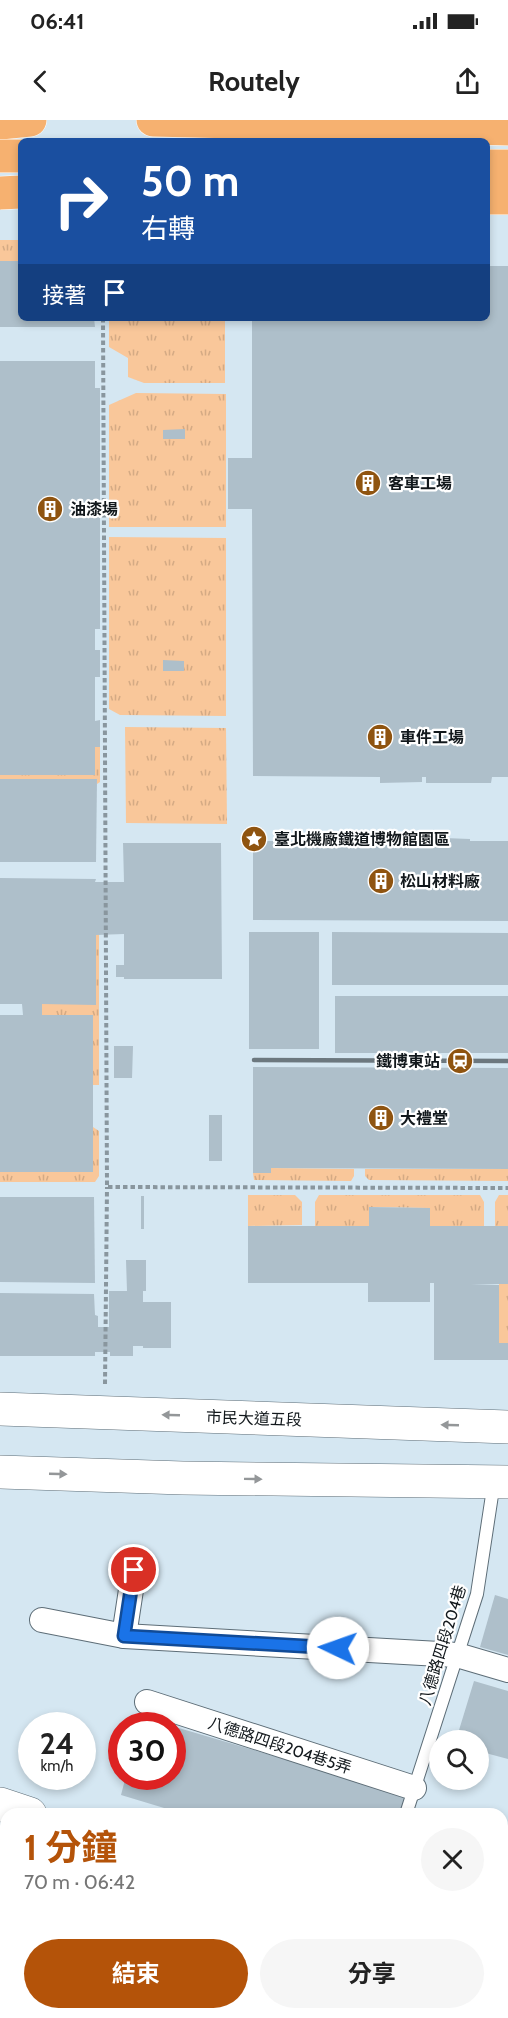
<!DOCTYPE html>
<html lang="zh-TW">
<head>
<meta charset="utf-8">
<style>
  :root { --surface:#fff; --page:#f6f6f6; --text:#222; --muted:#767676; --accent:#b45309 }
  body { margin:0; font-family:Cabin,"Noto Sans TC",sans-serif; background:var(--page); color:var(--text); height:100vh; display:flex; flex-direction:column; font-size:22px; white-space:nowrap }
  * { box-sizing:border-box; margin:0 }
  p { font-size:20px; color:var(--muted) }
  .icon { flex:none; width:33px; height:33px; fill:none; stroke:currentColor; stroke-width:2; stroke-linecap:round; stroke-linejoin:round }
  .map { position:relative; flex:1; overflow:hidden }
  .drawer { position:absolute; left:0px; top:1688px; width:508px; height:212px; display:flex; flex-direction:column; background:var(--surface); border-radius:18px 18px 0 0; box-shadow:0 3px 9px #0003 }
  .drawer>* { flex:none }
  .top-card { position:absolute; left:18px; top:18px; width:472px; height:183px; border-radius:9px; box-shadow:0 3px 9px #0003; background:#1a4fa0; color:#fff; overflow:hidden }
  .tools { position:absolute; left:429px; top:1610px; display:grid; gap:12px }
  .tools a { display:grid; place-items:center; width:60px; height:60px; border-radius:50%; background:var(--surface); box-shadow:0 3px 9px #0003; font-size:30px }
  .speed { position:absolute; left:18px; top:1592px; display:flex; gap:12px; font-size:30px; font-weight:700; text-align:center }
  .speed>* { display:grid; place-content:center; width:78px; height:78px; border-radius:50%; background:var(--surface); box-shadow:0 3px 9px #0003; line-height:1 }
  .speed small { font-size:15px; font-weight:400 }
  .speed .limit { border:9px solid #d22; background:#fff; color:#111 }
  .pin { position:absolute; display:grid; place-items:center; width:51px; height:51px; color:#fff; margin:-26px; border:3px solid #fff; border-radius:50%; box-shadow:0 2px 6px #0007 }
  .me { position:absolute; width:66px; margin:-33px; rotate:273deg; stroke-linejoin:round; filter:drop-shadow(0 0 4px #0008) }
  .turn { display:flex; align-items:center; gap:21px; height:126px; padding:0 24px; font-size:27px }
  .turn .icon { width:78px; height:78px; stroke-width:2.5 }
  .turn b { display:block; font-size:42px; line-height:51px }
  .then { display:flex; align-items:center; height:57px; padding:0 24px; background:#0003; gap:12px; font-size:22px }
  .round { display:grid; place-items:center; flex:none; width:63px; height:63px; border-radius:32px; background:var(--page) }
  .summary { display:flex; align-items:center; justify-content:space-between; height:102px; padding:0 24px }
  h1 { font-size:36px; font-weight:700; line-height:45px; color:var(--accent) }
  .action { display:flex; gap:12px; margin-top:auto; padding:12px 24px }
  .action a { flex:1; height:69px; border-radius:36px; background:var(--accent); color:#fff; font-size:24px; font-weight:700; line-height:69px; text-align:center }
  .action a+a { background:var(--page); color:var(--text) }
  .status { display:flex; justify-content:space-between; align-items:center; height:42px; padding:0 30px; background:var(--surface); direction:ltr }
  .status svg { height:16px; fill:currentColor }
  header { display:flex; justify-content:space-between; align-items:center; height:78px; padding:0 24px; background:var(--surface); font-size:27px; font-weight:700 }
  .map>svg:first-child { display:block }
  .grass { fill:url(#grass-tufts) }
  .building { fill:#aebfca }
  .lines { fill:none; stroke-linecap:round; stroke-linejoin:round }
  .lane-casing { stroke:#5d6d77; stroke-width:14 }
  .street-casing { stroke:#5d6d77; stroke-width:26 }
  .secondary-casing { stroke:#5d6d77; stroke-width:34 }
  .highway-casing { stroke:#fff; stroke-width:34 }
  .path { stroke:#89969e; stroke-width:4; stroke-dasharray:4.5 3; stroke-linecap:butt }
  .lane { stroke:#fff; stroke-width:12 }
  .street { stroke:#fff; stroke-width:24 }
  .secondary { stroke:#fff; stroke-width:33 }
  .highway { stroke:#f6b170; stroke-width:33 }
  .rail { stroke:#6c787f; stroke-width:4.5 }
  .highway-bridge-casing { stroke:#fff; stroke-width:34; stroke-linecap:butt }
  .highway-bridge { stroke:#f6b170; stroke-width:33 }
  .oneway { fill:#949799 }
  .route-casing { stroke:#114b97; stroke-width:15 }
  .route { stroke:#1a73e8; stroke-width:10 }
  .labels { text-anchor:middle; stroke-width:4.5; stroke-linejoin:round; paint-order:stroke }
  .poi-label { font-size:16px; font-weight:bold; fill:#12181c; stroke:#fff; text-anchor:start }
  .street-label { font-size:16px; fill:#12181c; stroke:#fff }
</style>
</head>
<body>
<div class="status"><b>06:41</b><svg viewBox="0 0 49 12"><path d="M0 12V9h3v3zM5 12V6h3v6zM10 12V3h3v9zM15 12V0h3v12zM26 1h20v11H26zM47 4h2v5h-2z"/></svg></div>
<header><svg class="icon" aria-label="back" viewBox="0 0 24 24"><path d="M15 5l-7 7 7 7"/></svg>Routely<svg class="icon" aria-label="share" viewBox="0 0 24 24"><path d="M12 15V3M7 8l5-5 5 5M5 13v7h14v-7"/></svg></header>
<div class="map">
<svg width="508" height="1898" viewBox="0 0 508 1898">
  <defs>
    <pattern id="grass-tufts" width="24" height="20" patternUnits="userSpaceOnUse" patternTransform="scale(1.5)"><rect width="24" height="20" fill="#f9c79a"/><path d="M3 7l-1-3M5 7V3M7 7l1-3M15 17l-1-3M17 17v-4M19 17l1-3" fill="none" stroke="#d4aa84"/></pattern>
  </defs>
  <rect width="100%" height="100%" fill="#d5e7f2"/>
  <g class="grass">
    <rect x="0" y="120" width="21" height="21"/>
    <polygon points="109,198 225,198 225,263 144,263 128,257 128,238 109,227"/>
    <polygon points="136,273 226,274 226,407 109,407 109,285"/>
    <polygon points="109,417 226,418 226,596 120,595 109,589"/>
    <polygon points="125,607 226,608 227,704 126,703"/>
    <polygon points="95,627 100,627 100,662 97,664 97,659 0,659 0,655 95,655"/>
    <polygon points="99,814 99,965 93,965 93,895 42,895 42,884 96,884 96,815"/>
    <polygon points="93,1007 99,1011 99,1056 95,1062 0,1062 0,1052 93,1052"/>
    <polygon points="271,1048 354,1049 354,1056 351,1061 254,1060 253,1053 271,1053"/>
    <polygon points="365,1049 508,1049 508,1061 369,1060 365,1056"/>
    <polygon points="248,1075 295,1075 302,1082 302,1105 248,1106"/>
    <polygon points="319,1075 480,1075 484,1082 484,1106 430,1106 429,1088 370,1087 369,1106 315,1106 315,1082"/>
    <polygon points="499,1075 508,1075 508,1106 495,1106 495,1082"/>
    <rect x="499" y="1164" width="9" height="59"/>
  </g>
  <g class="building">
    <polygon points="0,141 21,141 21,198 94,198 95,207 0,207"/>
    <polygon points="488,146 508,146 508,657 492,657 491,663 426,663 426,657 422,657 422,662 380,663 380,657 253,656 252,389 228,389 228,338 252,338 252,198 488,198"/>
    <polygon points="0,241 95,241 95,268 100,268 100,509 95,509 95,530 100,530 100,557 95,557 95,601 100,600 100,627 95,627 95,655 0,655"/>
    <polygon points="185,309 185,319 163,319 163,310"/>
    <polygon points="163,540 184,541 184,551 163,551"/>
    <polygon points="0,659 97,659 96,742 0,742"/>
    <polygon points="425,718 441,718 441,722 444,721 444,718 470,719 470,721 508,721 508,801 253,800 253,721 425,721"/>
    <polygon points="123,723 221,723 222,859 124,859 124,857 116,857 116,845 124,845 124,814 96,815 96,885 42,884 42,895 93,895 93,1052 0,1052 0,895 23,895 22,884 0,884 0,758 96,759 95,762 124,762"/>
    <rect x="249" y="812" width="70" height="117"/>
    <polygon points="332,812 508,813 508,865 332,865"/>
    <rect x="335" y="876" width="173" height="57"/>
    <polygon points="114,926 133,926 132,958 114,958"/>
    <polygon points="253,947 508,948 508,1049 271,1048 271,1053 253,1053"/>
    <rect x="209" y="995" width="13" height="46"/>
    <rect x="141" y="1076" width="3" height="33"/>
    <polygon points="0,1077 94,1077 95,1163 0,1162"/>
    <polygon points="369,1087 430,1088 430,1106 508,1106 508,1164 471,1164 499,1165 499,1223 508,1223 508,1240 434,1240 434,1163 430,1163 430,1182 368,1182 368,1163 248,1163 248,1106 369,1106"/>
    <polygon points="126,1140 146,1140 146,1171 143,1171 143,1182 171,1182 171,1228 143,1228 143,1226 133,1226 133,1236 110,1236 110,1232 95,1232 95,1236 0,1236 0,1173 94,1174 95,1195 98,1196 98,1207 109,1207 109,1171 127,1171"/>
    <polygon points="495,1475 508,1479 508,1535 480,1527"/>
    <polygon points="474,1561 508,1571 508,1639 478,1631 478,1620 456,1620"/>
    <polygon points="144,1597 168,1604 168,1605 141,1605"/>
    <polygon points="172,1606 406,1675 401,1694 184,1694 121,1675 126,1656 172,1656"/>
    <polygon points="330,1893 366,1893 364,1898 329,1898"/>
  </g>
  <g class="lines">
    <g class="lane-casing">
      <g id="lane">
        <polyline points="406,1694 477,1474 494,1362"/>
        <polyline points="0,1897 3,1898"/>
        <polyline points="429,1898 430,1893"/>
      </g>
    </g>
    <g class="street-casing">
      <g id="street">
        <polyline points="42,1500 124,1516 457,1535 508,1550"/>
        <polyline points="124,1516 134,1450"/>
        <polyline points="147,1582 414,1668"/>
        <polyline points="51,1898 51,1893"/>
      </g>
    </g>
    <g class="secondary-casing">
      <g id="secondary">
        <polyline points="0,1289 508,1307"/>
        <polyline points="0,1352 183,1358 508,1362"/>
        <polyline points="0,1684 30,1694"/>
        <polyline points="502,1838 508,1839"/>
      </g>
    </g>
    <g class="highway-casing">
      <g id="highway">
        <polyline points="153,0 508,9"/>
        <polyline points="0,3 30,0"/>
        <polyline points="488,46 508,46"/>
        <polyline points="488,78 508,78"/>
      </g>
    </g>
    <g class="path">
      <polyline points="103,198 107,1067 508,1068"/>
      <polyline points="105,1264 107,1067"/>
    </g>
    <use href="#lane" class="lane"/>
    <use href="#street" class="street"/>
    <use href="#secondary" class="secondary"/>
    <use href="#highway" class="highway"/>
    <polyline class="rail" points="254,940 508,941"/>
    <g class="highway-bridge-casing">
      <g id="highway-bridge">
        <polyline points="0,36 21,36"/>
        <polyline points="0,73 21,72"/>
      </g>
    </g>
    <use href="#highway-bridge" class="highway-bridge"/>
  </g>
  <defs><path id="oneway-solid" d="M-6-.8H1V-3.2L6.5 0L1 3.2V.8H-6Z" transform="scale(1.5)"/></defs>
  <g class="oneway">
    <use href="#oneway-solid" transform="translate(171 1295) rotate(-178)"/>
    <use href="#oneway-solid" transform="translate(450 1305) rotate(-178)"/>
    <use href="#oneway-solid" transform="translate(58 1354) rotate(2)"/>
    <use href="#oneway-solid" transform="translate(253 1359) rotate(1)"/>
  </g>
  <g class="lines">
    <g class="route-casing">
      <polyline id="route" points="134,1450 124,1516 338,1528"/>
    </g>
    <use href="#route" class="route"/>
  </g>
  <defs>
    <g id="building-disc" transform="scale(1.35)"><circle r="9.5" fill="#8f5410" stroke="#fff"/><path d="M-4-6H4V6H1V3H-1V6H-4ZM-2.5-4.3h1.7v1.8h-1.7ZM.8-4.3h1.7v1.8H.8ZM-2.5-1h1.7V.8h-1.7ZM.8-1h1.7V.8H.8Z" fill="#fff"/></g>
    <g id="sight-disc" transform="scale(1.35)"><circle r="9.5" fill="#8f5410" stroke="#fff"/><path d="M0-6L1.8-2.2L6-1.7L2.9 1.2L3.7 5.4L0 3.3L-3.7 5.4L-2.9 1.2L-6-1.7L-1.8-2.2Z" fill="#fff"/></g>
    <g id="station-disc" transform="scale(1.35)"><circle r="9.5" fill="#8f5410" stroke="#fff"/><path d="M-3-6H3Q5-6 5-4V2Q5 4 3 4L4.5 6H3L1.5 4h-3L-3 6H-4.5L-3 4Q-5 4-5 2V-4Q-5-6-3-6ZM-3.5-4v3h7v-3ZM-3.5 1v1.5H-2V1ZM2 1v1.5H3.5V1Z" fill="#fff"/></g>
  </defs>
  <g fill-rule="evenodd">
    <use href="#building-disc" x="368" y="363"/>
    <use href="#building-disc" x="50" y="389"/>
    <use href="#building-disc" x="380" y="617"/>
    <use href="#sight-disc" x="254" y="719"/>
    <use href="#building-disc" x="381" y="761"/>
    <use href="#station-disc" x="460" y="941"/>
    <use href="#building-disc" x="381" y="998"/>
  </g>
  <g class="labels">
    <g class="poi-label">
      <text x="388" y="369">客車工場</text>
      <text x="70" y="395">油漆場</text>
      <text x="400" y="623">車件工場</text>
      <text x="274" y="725">臺北機廠鐵道博物館園區</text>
      <text x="400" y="767">松山材料廠</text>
      <text x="440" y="947" text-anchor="end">鐵博東站</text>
      <text x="400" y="1004">大禮堂</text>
    </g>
    <g class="street-label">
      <text transform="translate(254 1298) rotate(2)" y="6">市民大道五段</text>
      <text transform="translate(442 1525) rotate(-73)" y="6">八德路四段204巷</text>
      <text transform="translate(280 1625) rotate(18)" y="6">八德路四段204巷5弄</text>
    </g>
  </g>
</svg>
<div class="tools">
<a><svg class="icon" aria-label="search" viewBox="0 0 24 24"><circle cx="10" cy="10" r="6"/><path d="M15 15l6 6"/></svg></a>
</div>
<div class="speed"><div>24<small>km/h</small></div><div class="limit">30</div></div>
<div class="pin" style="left:134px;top:1450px;background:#d93025"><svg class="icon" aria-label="arrive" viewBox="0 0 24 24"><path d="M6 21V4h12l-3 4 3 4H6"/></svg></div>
<svg class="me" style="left:338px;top:1528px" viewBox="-20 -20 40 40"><circle r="19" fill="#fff"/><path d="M0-13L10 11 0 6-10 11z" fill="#1a73e8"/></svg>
<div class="top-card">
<div class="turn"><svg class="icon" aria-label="right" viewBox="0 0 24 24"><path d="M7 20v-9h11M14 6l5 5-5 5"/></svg><div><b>50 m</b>右轉</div></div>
<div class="then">接著<svg class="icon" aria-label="arrive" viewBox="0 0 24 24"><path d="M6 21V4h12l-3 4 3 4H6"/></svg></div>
</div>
<section class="drawer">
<div class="summary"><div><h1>1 分鐘</h1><p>70 m · 06:42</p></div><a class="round"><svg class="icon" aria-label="close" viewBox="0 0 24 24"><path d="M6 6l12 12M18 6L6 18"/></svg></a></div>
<div class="action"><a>結束</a><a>分享</a></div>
</section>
</div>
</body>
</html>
